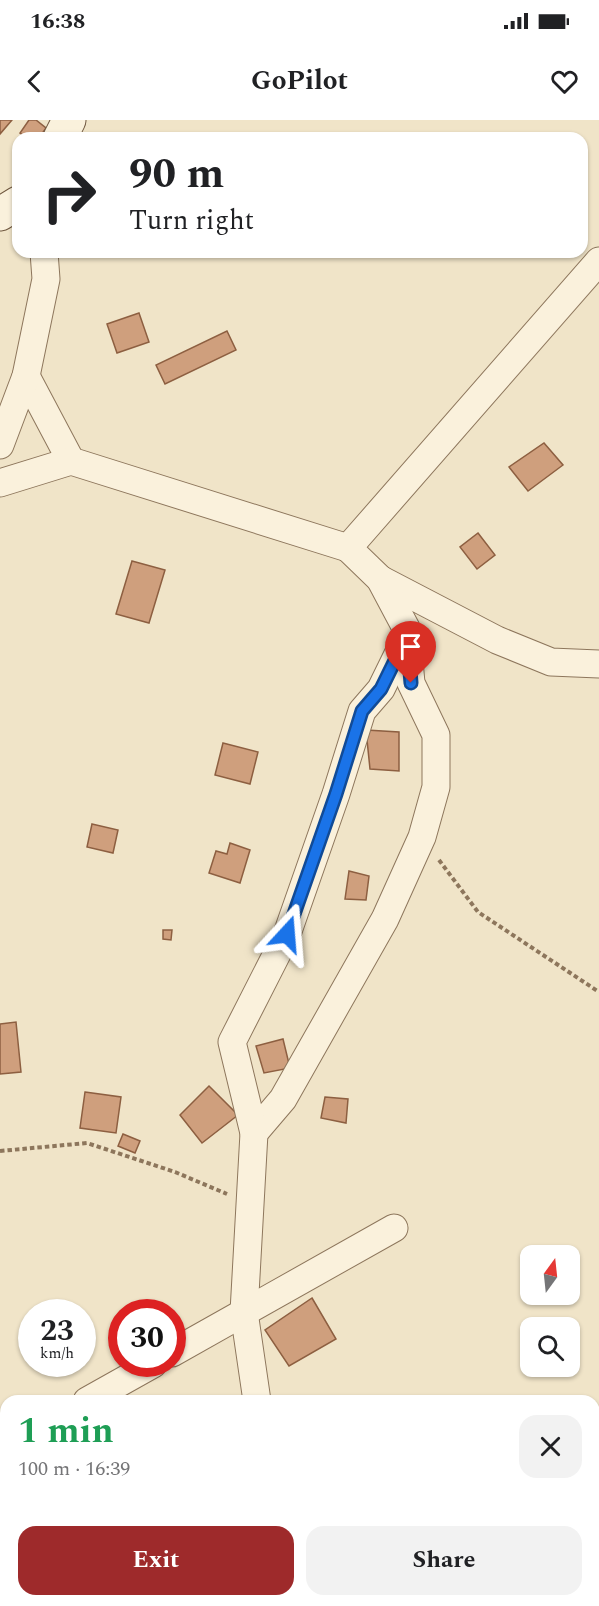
<!DOCTYPE html>
<html lang="en">
<head>
<meta charset="utf-8">
<style>
  :root { --surface:#fff; --page:#f2f2f2; --text:#202124; --muted:#757577; --accent:#9e2a2b }
  body { margin:0; font-family:Spectral,serif; background:var(--page); color:var(--text); height:100vh; display:flex; flex-direction:column; font-size:22px; white-space:nowrap }
  * { box-sizing:border-box; margin:0 }
  p { font-size:20px; color:var(--muted) }
  .icon { flex:none; width:33px; height:33px; fill:none; stroke:currentColor; stroke-width:2; stroke-linecap:round; stroke-linejoin:round }
  .map { position:relative; flex:1; overflow:hidden }
  .side { position:absolute; left:0px; top:1275px; width:600px; height:212px; display:flex; flex-direction:column; background:var(--surface); border-radius:18px 18px 0 0; box-shadow:0 2px 4px #0004 }
  .side>* { flex:none }
  .banner { position:absolute; left:12px; top:12px; width:576px; height:126px; border-radius:18px; box-shadow:0 2px 4px #0004; background:#fff; color:var(--text); overflow:hidden }
  .needle { width:39px; rotate:15deg }
  .tools { position:absolute; left:520px; top:1125px; display:grid; gap:12px }
  .tools a { display:grid; place-items:center; width:60px; height:60px; border-radius:12px; background:var(--surface); box-shadow:0 2px 4px #0004; font-size:30px }
  .speed { position:absolute; left:18px; top:1179px; display:flex; gap:12px; font-size:30px; font-weight:700; text-align:center }
  .speed>* { display:grid; place-content:center; width:78px; height:78px; border-radius:50%; background:var(--surface); box-shadow:0 2px 4px #0004; line-height:1 }
  .speed small { font-size:15px; font-weight:400 }
  .speed .limit { border:9px solid #d22; background:#fff; color:#111 }
  .pin { position:absolute; display:grid; place-items:center; width:51px; height:51px; color:#fff; margin:-62px -26px; border-radius:50% 50% 50% 0; rotate:-45deg; box-shadow:0 0 6px #0007 }
  .pin .icon { rotate:45deg }
  .me { position:absolute; width:66px; margin:-33px; rotate:19deg; stroke-linejoin:round; filter:drop-shadow(0 0 4px #0008) }
  .turn { display:flex; align-items:center; gap:21px; height:126px; padding:0 18px; font-size:27px }
  .turn .icon { width:78px; height:78px; stroke-width:2.5 }
  .turn b { display:block; font-size:42px; line-height:51px }
  .round { display:grid; place-items:center; flex:none; width:63px; height:63px; border-radius:18px; background:var(--page) }
  .headline { display:flex; align-items:center; justify-content:space-between; height:102px; padding:0 18px }
  h1 { font-size:36px; font-weight:700; line-height:45px; color:#1e9e55 }
  .action { display:flex; gap:12px; margin-top:auto; padding:12px 18px }
  .action a { flex:1; height:69px; border-radius:18px; background:var(--accent); color:#fff; font-size:24px; font-weight:700; line-height:69px; text-align:center }
  .action a+a { background:var(--page); color:var(--text) }
  .status { display:flex; justify-content:space-between; align-items:center; height:42px; padding:0 30px; background:var(--surface); direction:ltr }
  .status svg { height:16px; fill:currentColor }
  header { display:flex; justify-content:space-between; align-items:center; height:78px; padding:0 18px; background:var(--surface); font-size:27px; font-weight:700 }
  .map>svg:first-child { display:block }
  .building { fill:#cf9f7d; stroke:#8d5f41; stroke-width:1.5 }
  .lines { fill:none; stroke-linecap:round; stroke-linejoin:round }
  .street-casing { stroke:#8d765c; stroke-width:29 }
  .secondary-casing { stroke:#6f573f; stroke-width:35 }
  .path { stroke:#8d765c; stroke-width:4; stroke-dasharray:4.5 3; stroke-linecap:butt }
  .street { stroke:#faf1dc; stroke-width:27 }
  .secondary { stroke:#faf1dc; stroke-width:33 }
  .route-casing { stroke:#114b97; stroke-width:15 }
  .route { stroke:#1a73e8; stroke-width:10 }
</style>
</head>
<body>
<div class="status"><b>16:38</b><svg viewBox="0 0 49 12"><path d="M0 12V9h3v3zM5 12V6h3v6zM10 12V3h3v9zM15 12V0h3v12zM26 1h20v11H26zM47 4h2v5h-2z"/></svg></div>
<header><svg class="icon" aria-label="back" viewBox="0 0 24 24"><path d="M15 5l-7 7 7 7"/></svg>GoPilot<svg class="icon" aria-label="heart" viewBox="0 0 24 24"><path d="M12 20l-8-8c-3-5 5-10 8-4 3-6 11-1 8 4z"/></svg></header>
<div class="map">
<svg width="599" height="1486" viewBox="0 0 599 1486">
  <rect width="100%" height="100%" fill="#f0e4c8"/>
  <g class="building">
    <polygon points="0,0 12,0 0,14"/>
    <polygon points="29,0 36,0 46,8 39,18 27,18 20,13"/>
    <polygon points="139,193 149,222 117,233 107,204"/>
    <polygon points="227,211 236,230 165,264 156,245"/>
    <polygon points="544,323 563,345 528,371 509,347"/>
    <polygon points="478,413 495,435 477,449 460,427"/>
    <polygon points="132,441 165,450 149,503 116,494"/>
    <polygon points="366,610 399,612 399,651 370,649"/>
    <polygon points="223,623 258,632 250,664 215,655"/>
    <polygon points="92,704 118,710 113,733 87,727"/>
    <polygon points="230,723 250,730 240,763 209,753 216,731 227,734"/>
    <polygon points="349,751 369,756 366,780 345,779"/>
    <polygon points="163,810 172,810 171,820 163,819"/>
    <polygon points="16,902 21,952 0,954 0,904"/>
    <polygon points="283,919 290,948 264,953 256,926"/>
    <polygon points="209,966 238,995 202,1023 180,995"/>
    <polygon points="85,972 121,977 116,1013 80,1008"/>
    <polygon points="325,977 348,979 346,1003 321,998"/>
    <polygon points="123,1014 140,1021 135,1033 118,1026"/>
    <polygon points="312,1178 336,1219 289,1246 265,1210"/>
    <polygon points="418,1480 468,1480 470,1486 420,1486"/>
  </g>
  <g class="lines">
    <g class="street-casing">
      <g id="street">
        <polyline points="26,256 71,341 348,428"/>
        <polyline points="0,325 26,256 46,159 44,132"/>
        <polyline points="0,363 71,341"/>
        <polyline points="380,459 497,520 551,542 599,544"/>
        <polyline points="254,1013 283,979 385,799 422,717 436,667 436,615 411,563 406,508 380,459 348,428 599,141"/>
        <polyline points="172,1233 394,1108"/>
        <polyline points="87,1281 153,1244"/>
        <polyline points="257,1281 244,1192 254,1013 232,922 287,814 336,674 362,591 381,569 406,518"/>
        <polyline points="0,1332 6,1328"/>
        <polyline points="0,1405 6,1413"/>
        <polyline points="56,1480 60,1486"/>
        <polyline points="338,1480 342,1486"/>
        <polyline points="582,1486 599,1480"/>
      </g>
    </g>
    <g class="secondary-casing">
      <g id="secondary">
        <polyline points="60,18 69,0"/>
        <polyline points="0,94 18,83"/>
      </g>
    </g>
    <g class="path">
      <polyline points="439,740 478,792 599,872"/>
      <polyline points="0,1031 87,1023 175,1052 227,1074"/>
    </g>
    <use href="#street" class="street"/>
    <use href="#secondary" class="secondary"/>
  </g>
  <g class="lines">
    <g class="route-casing">
      <polyline id="route" points="287,814 336,674 362,591 381,569 407,516 411,563"/>
    </g>
    <use href="#route" class="route"/>
  </g>
</svg>
<div class="tools">
<a><svg class="needle" viewBox="-14 -14 28 28"><path d="M0-13l5 13h-10z" fill="#e53935"/><path d="M0 13l5-13h-10z" fill="#757577"/></svg></a>
<a><svg class="icon" aria-label="search" viewBox="0 0 24 24"><circle cx="10" cy="10" r="6"/><path d="M15 15l6 6"/></svg></a>
</div>
<div class="speed"><div>23<small>km/h</small></div><div class="limit">30</div></div>
<div class="pin" style="left:411px;top:563px;background:#d93025"><svg class="icon" aria-label="arrive" viewBox="0 0 24 24"><path d="M6 21V4h12l-3 4 3 4H6"/></svg></div>
<svg class="me" style="left:287px;top:814px" viewBox="-20 -20 40 40"><path d="M0-17L14 15 0 8-14 15z" fill="#1a73e8" stroke="#fff" stroke-width="4"/></svg>
<div class="banner">
<div class="turn"><svg class="icon" aria-label="right" viewBox="0 0 24 24"><path d="M7 20v-9h11M14 6l5 5-5 5"/></svg><div><b>90 m</b>Turn right</div></div>
</div>
<section class="side">
<div class="headline"><div><h1>1 min</h1><p>100 m · 16:39</p></div><a class="round"><svg class="icon" aria-label="close" viewBox="0 0 24 24"><path d="M6 6l12 12M18 6L6 18"/></svg></a></div>
<div class="action"><a>Exit</a><a>Share</a></div>
</section>
</div>
</body>
</html>
